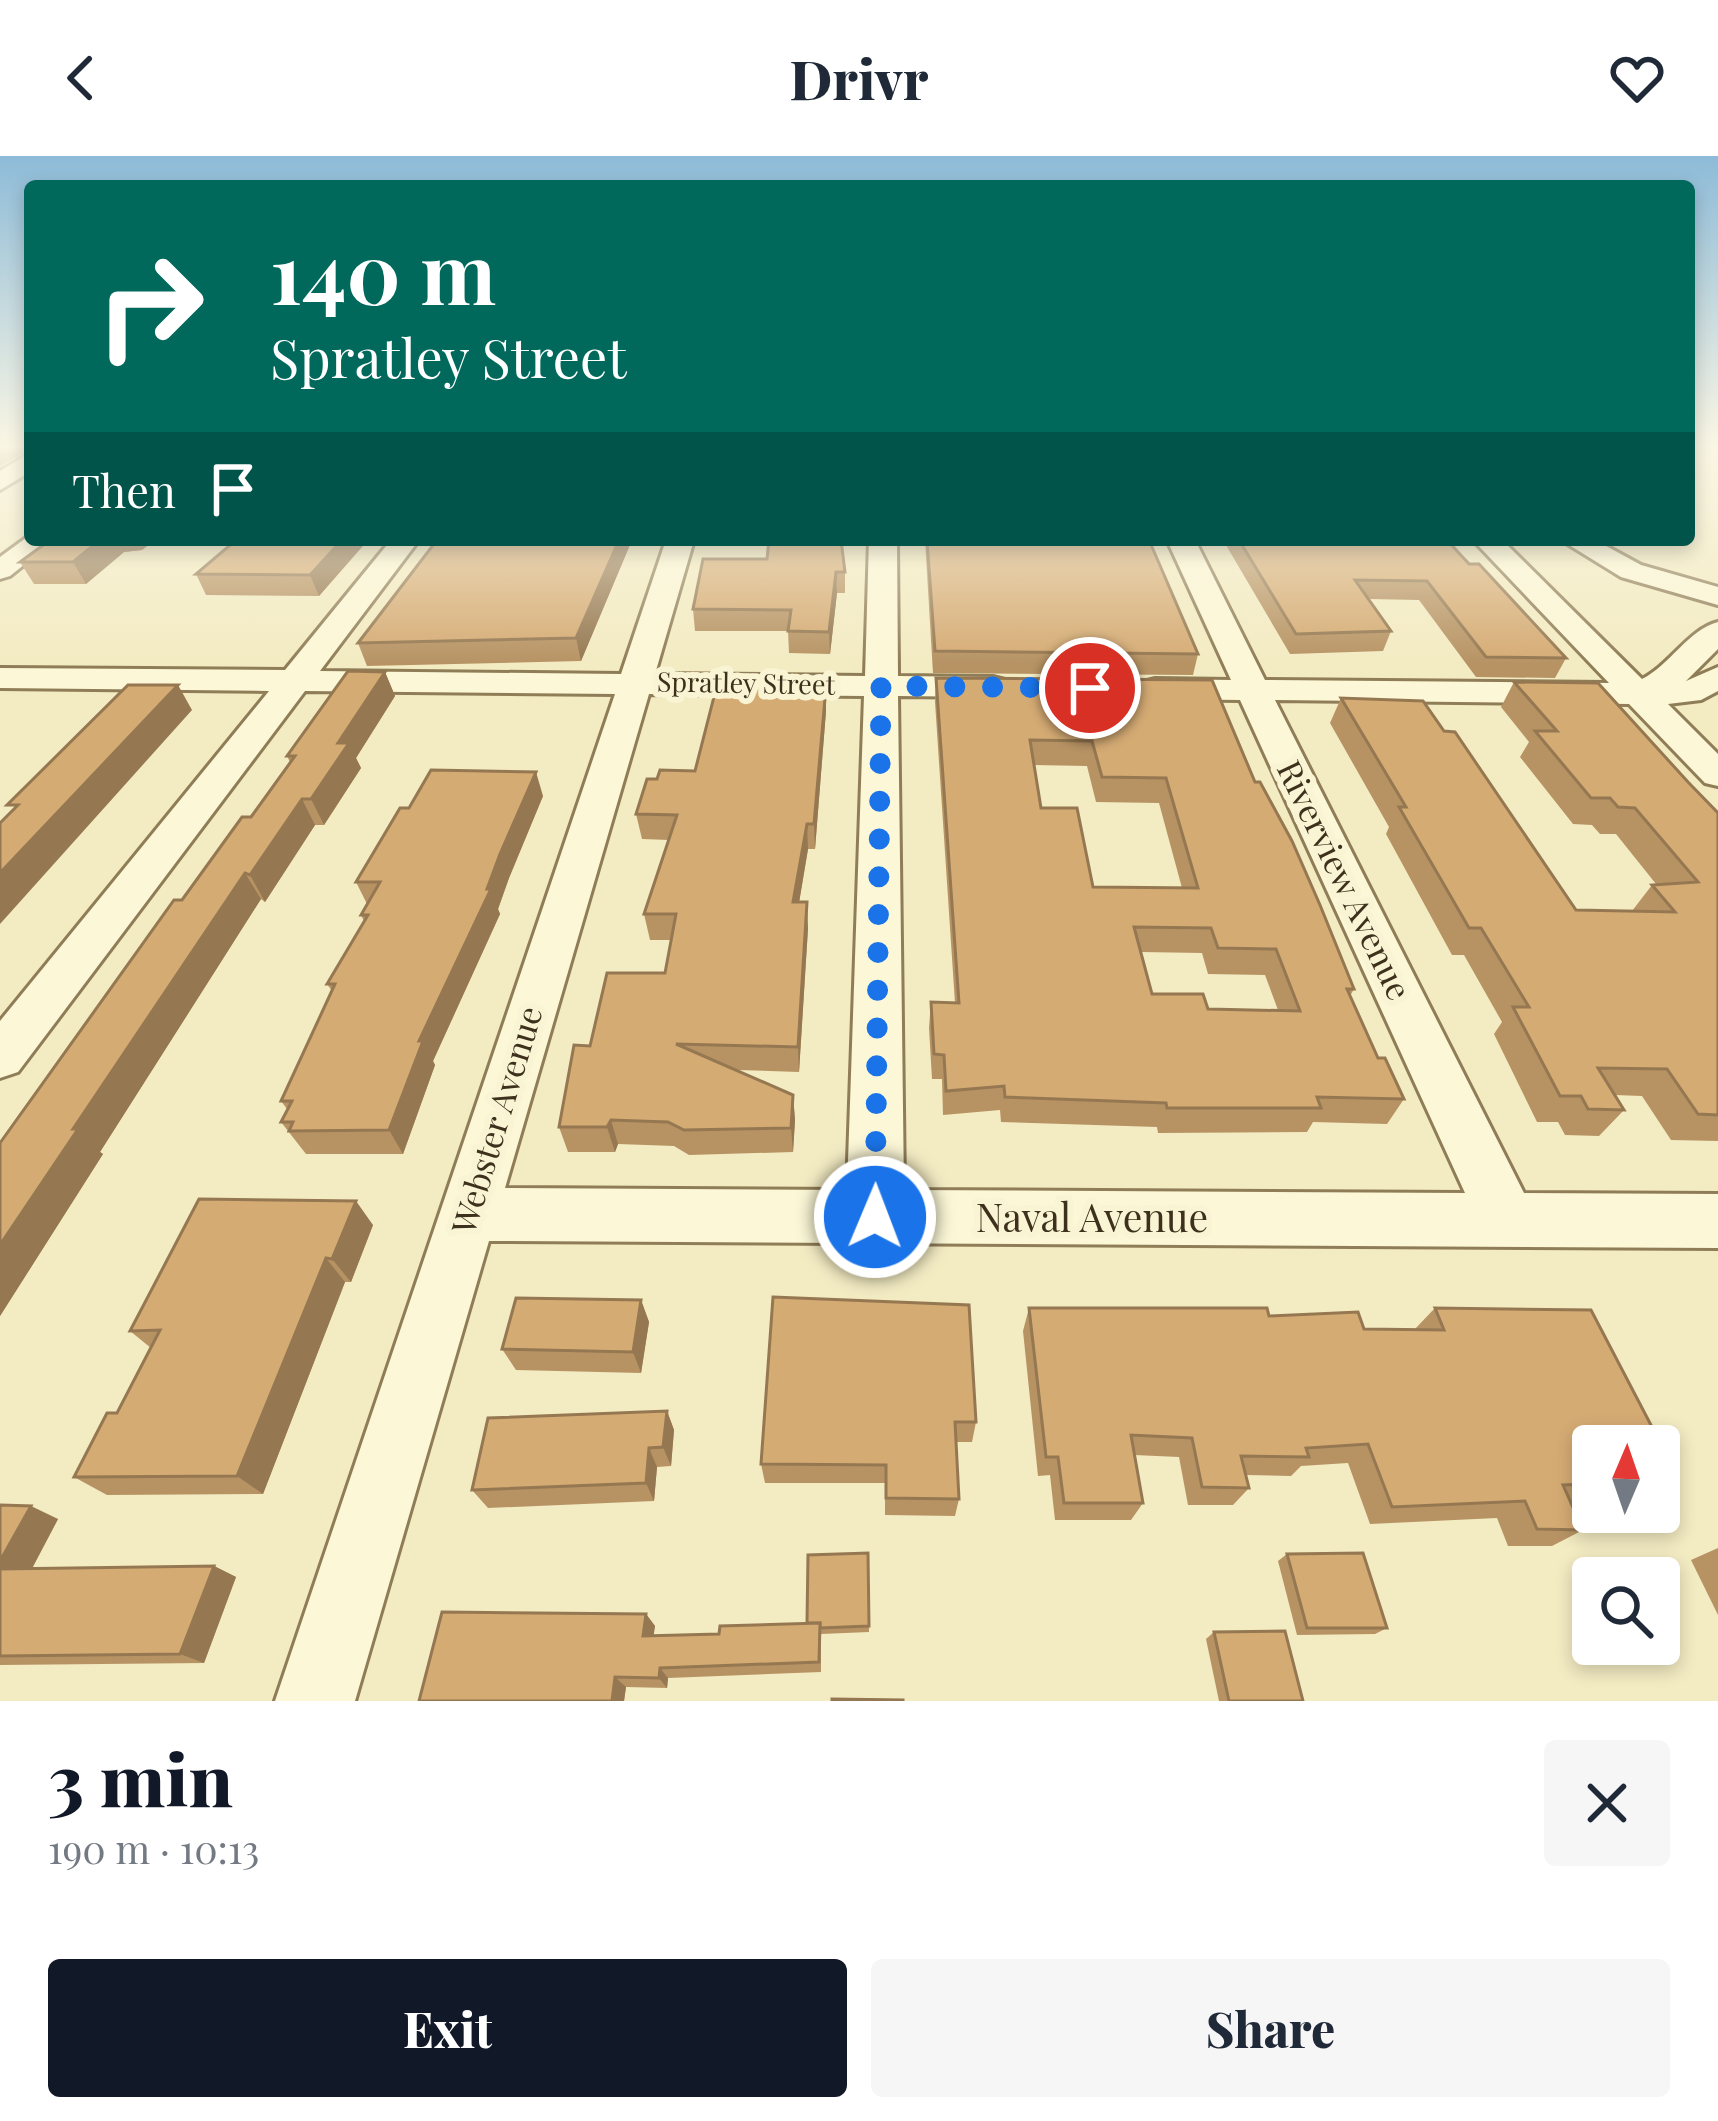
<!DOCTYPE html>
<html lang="en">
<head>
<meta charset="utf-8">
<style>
  :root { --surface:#fff; --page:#f6f6f7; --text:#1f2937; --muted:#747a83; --accent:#111827 }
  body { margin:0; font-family:"Playfair Display",serif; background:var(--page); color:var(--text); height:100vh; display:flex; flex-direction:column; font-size:45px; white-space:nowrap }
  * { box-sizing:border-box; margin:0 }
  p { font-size:39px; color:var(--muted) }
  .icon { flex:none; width:66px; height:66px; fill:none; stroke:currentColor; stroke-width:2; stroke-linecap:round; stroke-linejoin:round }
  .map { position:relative; height:1545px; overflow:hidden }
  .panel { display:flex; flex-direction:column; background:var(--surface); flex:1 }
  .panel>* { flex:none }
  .hud { position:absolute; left:24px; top:24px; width:1671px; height:366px; border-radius:12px; box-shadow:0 6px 18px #0003; background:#00695c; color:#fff; overflow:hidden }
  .needle { width:78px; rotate:2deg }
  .fabs { position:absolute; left:1572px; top:1269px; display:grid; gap:24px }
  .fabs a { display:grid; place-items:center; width:108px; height:108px; border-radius:12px; background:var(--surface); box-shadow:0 6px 18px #0003; font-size:60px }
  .pin { position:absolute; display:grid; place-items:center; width:102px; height:102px; color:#fff; margin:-51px; border:6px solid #fff; border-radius:50%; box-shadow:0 3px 12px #0007 }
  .me { position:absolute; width:132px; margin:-66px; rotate:1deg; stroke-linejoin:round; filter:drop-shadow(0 0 9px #0008) }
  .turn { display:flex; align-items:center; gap:42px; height:252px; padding:0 48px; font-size:54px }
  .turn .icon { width:156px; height:156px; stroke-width:2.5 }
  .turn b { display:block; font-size:84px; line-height:102px }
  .then { display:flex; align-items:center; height:114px; padding:0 48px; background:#0003; gap:24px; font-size:45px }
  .round { display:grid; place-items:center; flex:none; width:126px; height:126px; border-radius:12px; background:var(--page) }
  .summary { display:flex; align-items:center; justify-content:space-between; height:204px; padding:0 48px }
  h1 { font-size:72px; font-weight:800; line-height:90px; color:var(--accent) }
  .button { display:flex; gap:24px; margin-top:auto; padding:24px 48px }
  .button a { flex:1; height:138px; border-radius:12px; background:var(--accent); color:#fff; font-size:48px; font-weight:800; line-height:138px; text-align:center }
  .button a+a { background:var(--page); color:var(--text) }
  header { display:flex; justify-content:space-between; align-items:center; height:156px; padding:0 48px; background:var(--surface); font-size:54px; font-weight:800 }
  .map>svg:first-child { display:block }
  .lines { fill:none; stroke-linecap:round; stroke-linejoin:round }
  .minor-casing { stroke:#8f7d57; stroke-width:6 }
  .minor { fill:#fcf7d6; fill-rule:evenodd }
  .wall { fill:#b79364; fill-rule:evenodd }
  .shaded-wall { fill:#957851 }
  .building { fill:#d5ab74; stroke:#957851; stroke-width:3; fill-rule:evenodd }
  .route { stroke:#1a73e8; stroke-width:21; stroke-dasharray:0 37.8 }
  .labels { text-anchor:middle; stroke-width:12; stroke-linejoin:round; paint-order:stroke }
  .far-street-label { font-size:27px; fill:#3d311d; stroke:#f9f4d3 }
  .street-label { font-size:33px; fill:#3d311d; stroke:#f9f4d3 }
  .near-street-label { font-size:39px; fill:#3d311d; stroke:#f9f4d3 }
</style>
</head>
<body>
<header><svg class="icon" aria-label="back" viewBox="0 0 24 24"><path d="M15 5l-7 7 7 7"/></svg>Drivr<svg class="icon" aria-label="heart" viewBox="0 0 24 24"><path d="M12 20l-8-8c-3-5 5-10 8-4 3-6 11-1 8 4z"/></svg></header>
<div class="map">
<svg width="1718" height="1545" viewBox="0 0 1718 1545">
  <rect width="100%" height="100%" fill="#f3ebc2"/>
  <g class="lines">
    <g class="minor-casing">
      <g id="minor">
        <polygon points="30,297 30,316 0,334 0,315"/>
        <polygon points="30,379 30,384 55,384 10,420 0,423 0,401"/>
        <path d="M391,384H419L320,515L621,518L666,384H694L655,518L865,520L869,384H897L898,520L993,521L1005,524L1010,531L1005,538L993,541L898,540L904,1034L1465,1037L1240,544L1155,543L1143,540L1138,533L1143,526L1155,523L1231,524L1167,384H1195L1265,524L1609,527L1473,384H1502L1642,523C1670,509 1689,473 1718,466V493L1686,525L1718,511V535L1701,544L1668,548L1718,598V630L1705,627L1629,548L1275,544L1524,1037L1718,1038V1092L489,1085L355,1545H275L615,538L305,535L18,916L0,922V865L269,535L0,532V512L285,514ZM649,538L864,540L847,1034L505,1032Z"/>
        <polygon points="1561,384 1595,384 1641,409 1718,431 1718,449 1621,421"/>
      </g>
    </g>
    <use href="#minor" class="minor"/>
  </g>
  <g class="wall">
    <polygon points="50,384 155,384 142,394 124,396 86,428 34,428 20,406"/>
    <polygon points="368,384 319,440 206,439 196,418"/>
    <polygon points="437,384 632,384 581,505 367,510 358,487"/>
    <polygon points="925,384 1149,384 1198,498 1193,519 933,517"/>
    <polygon points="1223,384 1447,384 1566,502 1555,522 1476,521 1419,444 1369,443 1391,475 1383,495 1290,498"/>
    <polygon points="703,403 845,416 845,437 837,437 830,498 789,497 788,475 695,475 693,453"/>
    <polygon points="385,516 395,540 356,602 361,612 324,669 315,669 265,746 261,743 100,996 103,998 0,1160 0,987 182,744 251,661 290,606 287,600"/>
    <path d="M936,522L1255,626L1354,833L1350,840L1378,902L1404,943L1387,968L1313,966L1307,976L1158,977L1157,971L1001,966L1000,954L943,959L942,923H932L929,872L931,846L955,847L935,546ZM1034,609L1087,610L1096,646L1159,647L1182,732L1093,731L1041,652ZM1141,796L1202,797L1208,818L1265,819L1278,854L1208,853L1152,838Z"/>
    <polygon points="1514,526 1688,626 1718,657 1718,985 1671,984 1642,940 1615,939 1624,954 1599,980 1565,979 1558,966 1537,966 1494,878 1502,866 1464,799 1452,799 1386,678 1389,671 1330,567 1341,542 1444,575 1576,754 1632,755 1652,729 1656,728 1616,678 1600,678 1592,669 1573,668 1520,601 1529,586 1501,551"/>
    <polygon points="826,531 826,555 815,693 808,693 799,746 808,772 799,916 737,914 793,939 795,964 793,996 689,999 674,990 618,988 615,996 568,996 559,971 590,890 665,817 671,784 650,784 644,758 669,684 642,683 636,658 657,623 695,615"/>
    <polygon points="543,640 509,722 498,753 500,758 433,905 435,909 403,998 306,998 281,966 287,953 281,945 332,835 327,828 364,765 361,759 367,748 356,726 409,652"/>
    <polygon points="373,1069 351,1126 345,1126 263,1338 107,1339 74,1321 117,1257 151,1192 130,1175"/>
    <polygon points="773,1141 976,1266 972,1286 956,1286 959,1343 955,1360 885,1359 885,1327 765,1327 761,1308"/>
    <polygon points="641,1144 649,1166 641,1217 516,1214 502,1193"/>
    <polygon points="1029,1152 1269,1160 1364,1173 1414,1174 1435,1152 1653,1273 1640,1281 1593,1290 1593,1346 1570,1346 1583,1374 1552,1390 1508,1390 1497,1362 1370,1368 1348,1307 1301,1310 1291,1320 1246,1319 1249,1332 1233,1349 1188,1349 1179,1301 1134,1299 1143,1347 1131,1364 1055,1364 1050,1319 1038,1320 1023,1175"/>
    <polygon points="667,1255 674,1274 671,1310 657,1311 654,1345 488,1352 472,1334"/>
    <polygon points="0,1349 58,1363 32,1412 214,1410 236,1421 204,1507 0,1509"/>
    <polygon points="1718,1392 1718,1459 1691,1404"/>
    <polygon points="868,1397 869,1476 821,1478 821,1516 668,1522 667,1532 626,1531 624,1545 419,1545 646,1458 655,1470 653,1479 719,1478 807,1467"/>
    <polygon points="1287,1398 1387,1472 1375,1478 1297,1479 1278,1405"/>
    <polygon points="1214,1476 1303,1545 1219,1545 1206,1483"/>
  </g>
  <g class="shaded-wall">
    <polygon points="0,292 24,292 26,295 0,310"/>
    <polygon points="100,384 155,384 142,394 124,396 86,428 73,406"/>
    <polygon points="342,384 368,384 319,440 310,419"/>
    <polygon points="619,384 632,384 581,505 576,482"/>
    <polygon points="836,416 837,437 830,498 829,476"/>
    <polygon points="385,516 395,540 356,602 361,612 324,669 311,643 338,587"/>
    <polygon points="178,529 192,554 0,768 0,717"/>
    <polygon points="826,531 826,555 815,693 814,668"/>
    <polygon points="536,616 543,640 509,722 498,753 500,758 433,905 435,909 403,998 389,974 419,885 487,733 500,698"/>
    <polygon points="302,643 315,669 265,746 250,719"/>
    <polygon points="807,668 808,693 795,771 793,746"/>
    <polygon points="245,717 261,743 100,996 103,998 0,1160 0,1089 73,973"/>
    <polygon points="807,746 808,772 799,916 798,891"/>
    <polygon points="793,939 795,964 793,996 791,972"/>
    <polygon points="611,964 618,988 615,996 607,971"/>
    <polygon points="356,1045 373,1069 351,1126 332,1103"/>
    <polygon points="326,1102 345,1126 263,1338 237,1320"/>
    <polygon points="641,1144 649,1166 641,1217 633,1196"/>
    <polygon points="667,1255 674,1274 671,1310 663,1291"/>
    <polygon points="649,1292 657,1311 654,1345 646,1327"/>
    <polygon points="31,1350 58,1363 26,1424 0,1414 0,1405"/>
    <polygon points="214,1410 236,1421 204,1507 180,1498"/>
    <polygon points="646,1458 655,1470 652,1491 643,1480"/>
    <polygon points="660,1512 668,1522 667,1532 659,1522"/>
    <polygon points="615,1521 626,1531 624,1545 612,1545"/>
  </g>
  <g class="building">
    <polygon points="50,384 100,384 73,406 20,406"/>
    <polygon points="236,384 342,384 310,419 196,418"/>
    <polygon points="437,384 619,384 576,482 358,487"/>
    <polygon points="769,384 841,384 845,416 836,416 829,476 788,475 791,454 693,453 703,403 767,403"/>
    <polygon points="927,384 1149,384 1198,498 935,495"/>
    <polygon points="1239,384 1447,384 1469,408 1479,408 1566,502 1486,501 1427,425 1355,424 1391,475 1296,478"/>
    <polygon points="348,515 385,516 338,587 349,587 311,643 302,643 250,719 245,717 73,973 78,973 0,1089 0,987 174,744 182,744 242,661 251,661 295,600 287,600"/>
    <path d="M936,522L1212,524L1255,626H1260L1292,685L1320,749L1354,833H1347L1378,902H1385L1404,943L1317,941L1321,952H1167L1166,947L1005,941L1004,930L946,935L944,899L934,898L931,846L959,847ZM1030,584L1092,585L1102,621L1166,622L1198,732L1093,731L1077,652H1041ZM1134,771L1211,772L1218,792L1276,793L1300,855L1208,853L1203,838H1152Z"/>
    <polygon points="1514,526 1598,527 1688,626 1718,657 1718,959 1698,958 1667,913 1598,912 1624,954 1588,953 1581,940 1560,940 1513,851 1529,851 1481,772 1469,772 1399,651 1406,651 1341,542 1423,545 1444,575 1455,576 1576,754 1675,756 1652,729 1698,726 1635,652 1618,651 1610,642 1591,642 1535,575 1557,575"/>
    <polygon points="128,529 178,529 0,717 0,667 18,649 7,649"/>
    <polygon points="717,529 826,531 814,668 807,668 793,746 807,746 798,891 676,888 793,939 791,972 684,974 668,966 611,964 607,971 559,971 574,889 590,890 607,817 665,817 676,758 644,758 677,659 636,658 647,623 657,623 660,614 695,615"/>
    <polygon points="431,614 536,616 500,698 487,733 491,733 419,885 423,885 389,974 289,975 293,966 281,966 292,945 281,945 335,828 327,828 368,759 361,759 380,726 356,726 400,652 409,652"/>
    <polygon points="199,1043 356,1045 332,1103 326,1102 237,1320 74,1321 107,1257 117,1257 160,1174 130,1175"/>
    <polygon points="773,1141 969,1149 976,1266 955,1266 959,1343 886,1342 886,1309 761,1308"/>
    <polygon points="516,1142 641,1144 633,1196 502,1193"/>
    <polygon points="1029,1152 1267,1152 1269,1160 1358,1156 1364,1173 1444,1174 1435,1152 1591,1154 1653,1273 1636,1274 1644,1290 1593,1290 1593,1328 1563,1329 1583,1374 1537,1373 1525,1345 1392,1351 1368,1288 1306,1292 1309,1301 1241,1300 1249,1332 1202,1331 1192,1282 1131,1279 1143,1347 1064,1347 1058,1301 1046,1301"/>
    <polygon points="667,1255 663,1291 649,1292 646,1327 472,1334 488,1262"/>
    <polygon points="0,1349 31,1350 0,1405"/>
    <polygon points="868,1397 869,1470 820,1472 820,1467 807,1467 808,1399"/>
    <polygon points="1363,1397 1387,1472 1307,1472 1287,1398"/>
    <polygon points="214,1410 180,1498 0,1500 0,1413"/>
    <polygon points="442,1456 646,1458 643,1480 719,1478 720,1470 820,1467 819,1506 660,1512 659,1522 615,1521 612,1545 419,1545"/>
    <polygon points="1285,1475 1303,1545 1229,1545 1214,1476"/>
    <polygon points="832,1543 903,1544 903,1545 832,1545"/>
  </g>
  <linearGradient id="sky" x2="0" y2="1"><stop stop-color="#8dbbd8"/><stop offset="0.57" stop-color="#faf6e4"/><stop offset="1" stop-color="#faf6e4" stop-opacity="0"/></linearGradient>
  <rect width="1718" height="508" fill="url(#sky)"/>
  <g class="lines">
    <polyline class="route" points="875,1061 881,530 1090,532"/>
  </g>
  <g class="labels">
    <g class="far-street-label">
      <text transform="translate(746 528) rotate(1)" y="9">Spratley Street</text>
    </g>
    <g class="street-label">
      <text transform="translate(1344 724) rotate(64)" y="12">Riverview Avenue</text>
      <text transform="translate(497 964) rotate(-73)" y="12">Webster Avenue</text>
    </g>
    <g class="near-street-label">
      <text x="1092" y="1076">Naval Avenue</text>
    </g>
  </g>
</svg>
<div class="fabs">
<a><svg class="needle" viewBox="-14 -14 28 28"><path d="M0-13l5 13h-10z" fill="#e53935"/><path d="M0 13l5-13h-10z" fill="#747a83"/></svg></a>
<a><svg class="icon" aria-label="search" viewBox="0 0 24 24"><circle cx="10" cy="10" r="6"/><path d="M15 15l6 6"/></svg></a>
</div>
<div class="pin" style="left:1090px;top:532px;background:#d93025"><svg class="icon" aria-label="arrive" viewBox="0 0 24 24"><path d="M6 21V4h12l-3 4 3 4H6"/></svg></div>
<svg class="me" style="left:875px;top:1061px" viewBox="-20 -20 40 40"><circle r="17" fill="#1a73e8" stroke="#fff" stroke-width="3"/><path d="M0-11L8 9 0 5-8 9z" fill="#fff"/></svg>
<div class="hud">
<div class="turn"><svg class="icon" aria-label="right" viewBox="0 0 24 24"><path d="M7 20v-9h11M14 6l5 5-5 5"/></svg><div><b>140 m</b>Spratley Street</div></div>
<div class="then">Then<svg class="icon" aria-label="arrive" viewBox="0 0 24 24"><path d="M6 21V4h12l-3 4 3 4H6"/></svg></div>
</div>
</div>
<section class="panel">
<div class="summary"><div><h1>3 min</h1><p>190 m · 10:13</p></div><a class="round"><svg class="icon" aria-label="close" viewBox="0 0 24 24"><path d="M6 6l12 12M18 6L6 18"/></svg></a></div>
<div class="button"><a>Exit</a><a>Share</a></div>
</section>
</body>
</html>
